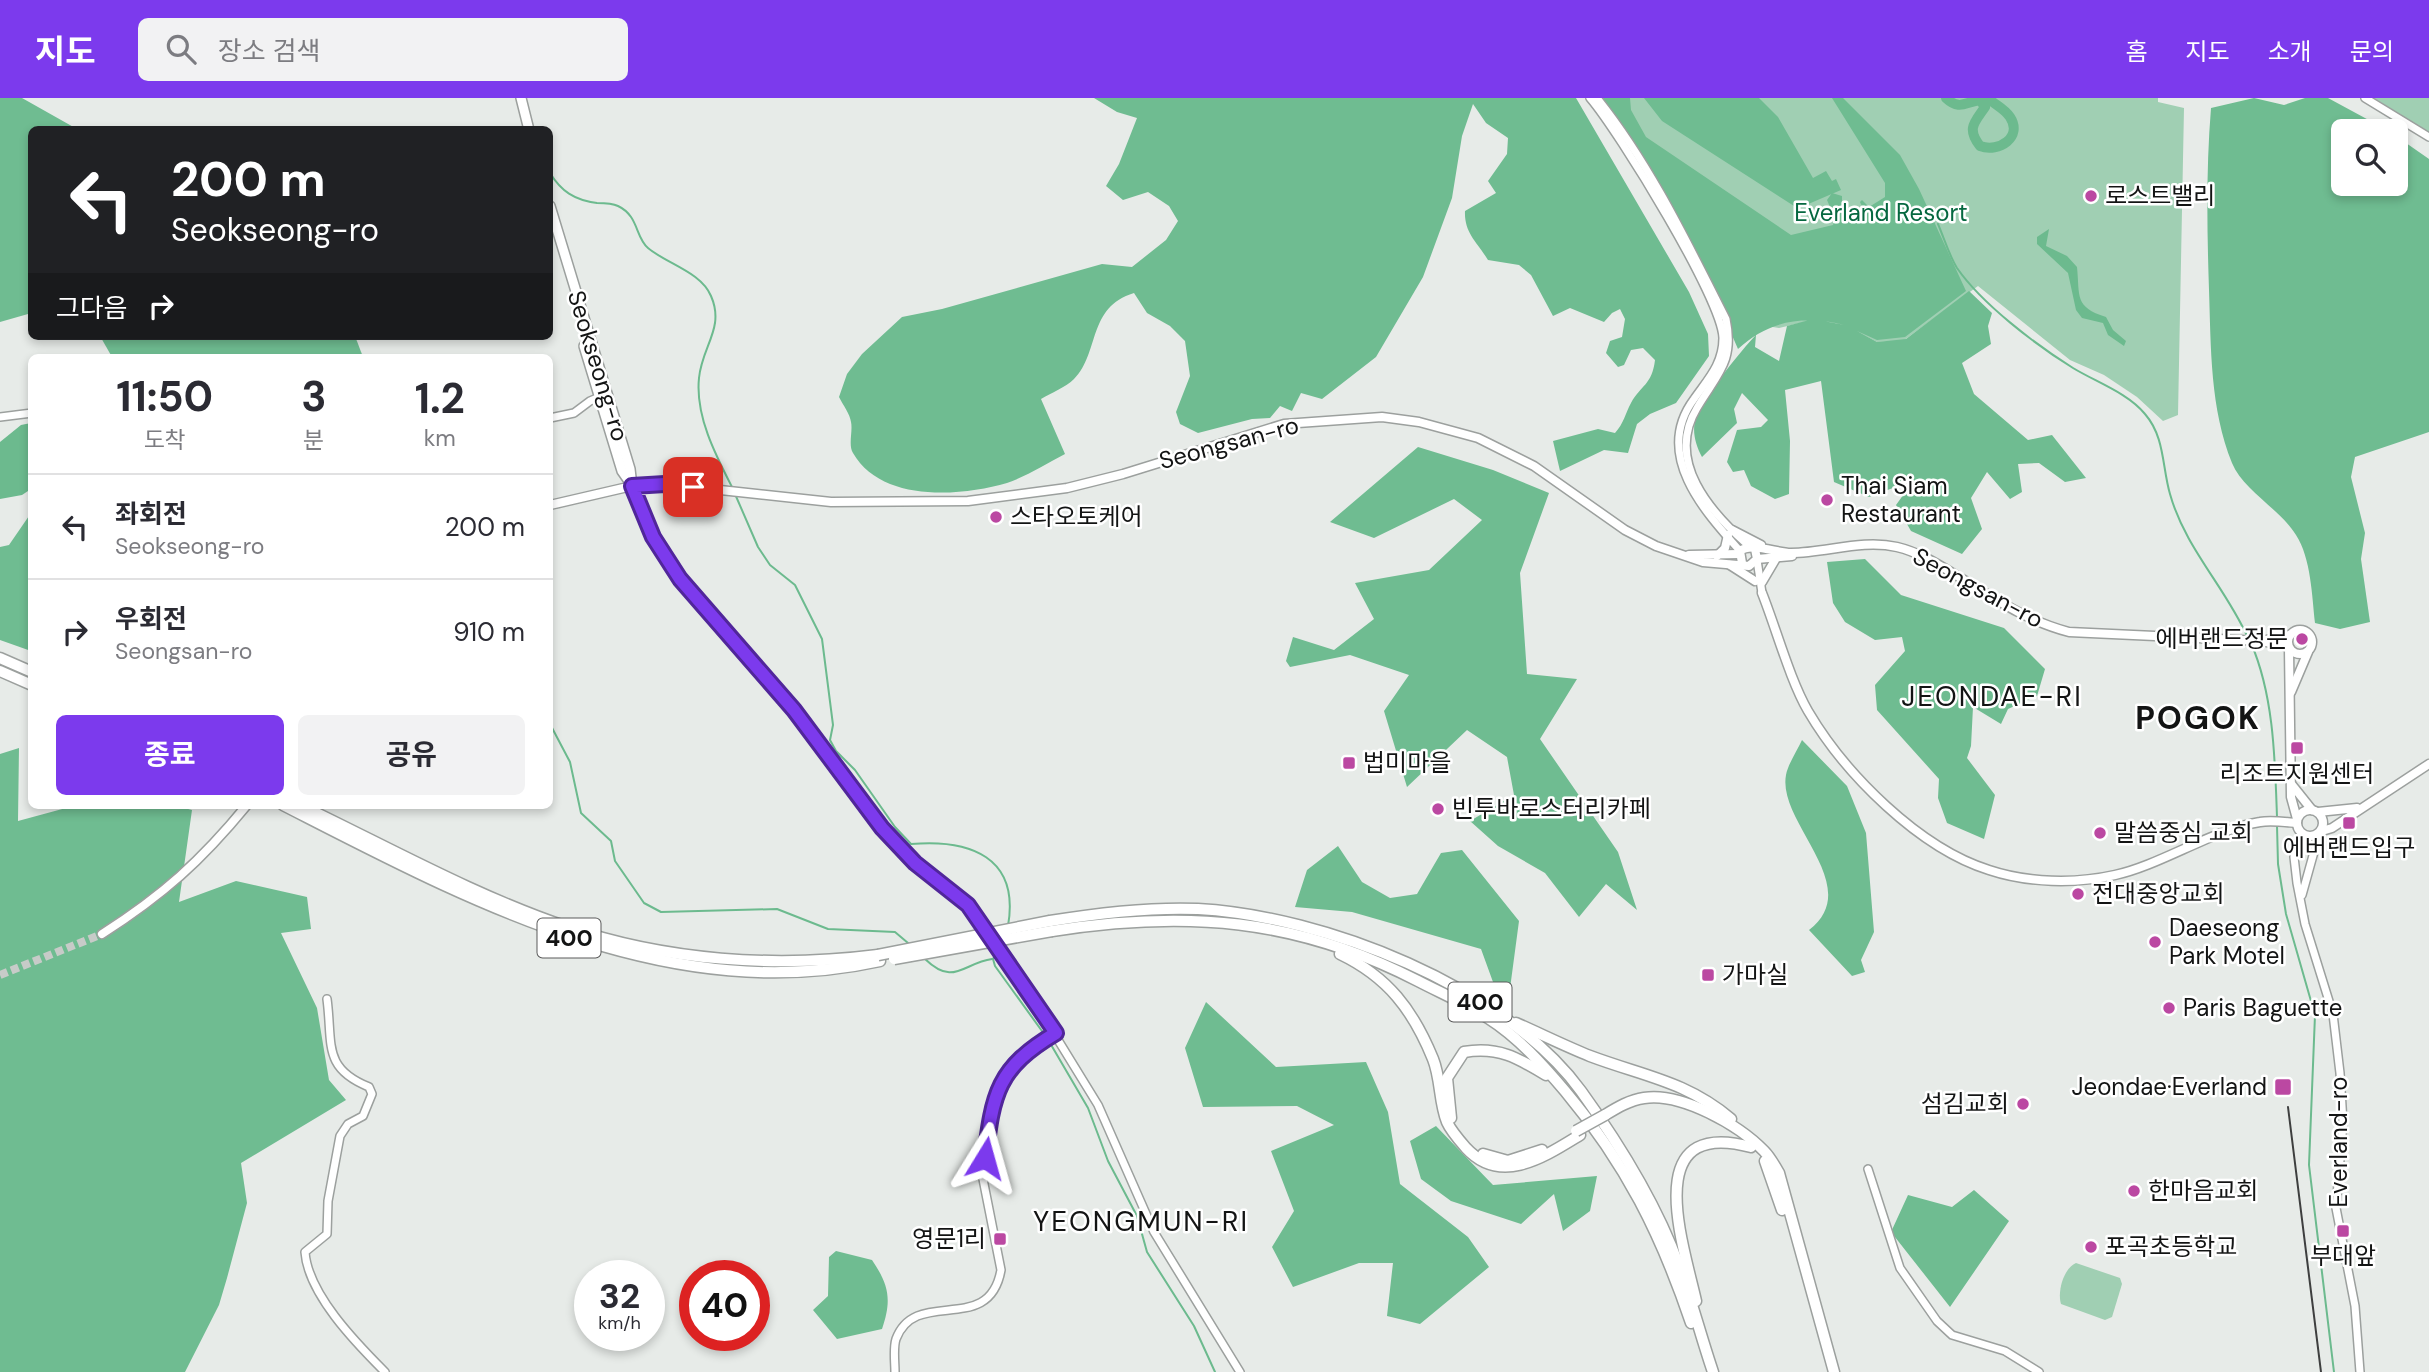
<!DOCTYPE html>
<html lang="ko">
<head>
<meta charset="utf-8">
<style>
  :root { --surface:#fff; --page:#f2f2f3; --text:#2b2b33; --muted:#7c7c81; --line:#e1e1e2; --accent:#7c3aed }
  body { margin:0; font-family:"DM Sans","Noto Sans KR",sans-serif; background:var(--page); color:var(--text); height:100vh; display:flex; flex-direction:column; font-size:26px; white-space:nowrap }
  * { box-sizing:border-box; margin:0 }
  p { font-size:23px; color:var(--muted) }
  .icon { flex:none; width:38px; height:38px; fill:none; stroke:currentColor; stroke-width:2; stroke-linecap:round; stroke-linejoin:round }
  .map { position:relative; flex:1; overflow:hidden }
  .details { position:absolute; left:28px; top:256px; width:525px; height:455px; display:flex; flex-direction:column; background:var(--surface); border-radius:10px; box-shadow:0 4px 10px #0003 }
  .details>* { flex:none }
  .guide { position:absolute; left:28px; top:28px; width:525px; height:214px; border-radius:10px; box-shadow:0 4px 10px #0003; background:#202124; color:#fff; overflow:hidden }
  .controls { position:absolute; left:2331px; top:21px; display:grid; gap:14px }
  .controls a { display:grid; place-items:center; width:77px; height:77px; border-radius:10px; background:var(--surface); box-shadow:0 4px 10px #0003; font-size:35px }
  .speed { position:absolute; left:574px; top:1162px; display:flex; gap:14px; font-size:35px; font-weight:700; text-align:center }
  .speed>* { display:grid; place-content:center; width:91px; height:91px; border-radius:50%; background:var(--surface); box-shadow:0 4px 10px #0003; line-height:1 }
  .speed small { font-size:18px; font-weight:400 }
  .speed .limit { border:10px solid #d22; background:#fff; color:#111 }
  .pin { position:absolute; display:grid; place-items:center; width:60px; height:60px; color:#fff; margin:-30px; border-radius:14px; box-shadow:0 4px 10px #0006 }
  .me { position:absolute; width:77px; margin:-38px; rotate:8deg; stroke-linejoin:round; filter:drop-shadow(0 0 5px #0008) }
  .turn { display:flex; align-items:center; gap:24px; height:147px; padding:0 28px; font-size:32px }
  .turn .icon { width:91px; height:91px; stroke-width:2.5 }
  .turn b { display:block; font-size:49px; line-height:60px }
  .then { display:flex; align-items:center; height:66px; padding:0 28px; background:#0003; gap:14px; font-size:26px }
  .eta { display:flex; justify-content:space-evenly; align-items:center; height:119px; text-align:center }
  .eta b { font-size:42px; font-weight:700; line-height:49px }
  .action { display:flex; gap:14px; margin-top:auto; padding:14px 28px }
  .action a { flex:1; height:80px; border-radius:10px; background:var(--accent); color:#fff; font-size:28px; font-weight:700; line-height:80px; text-align:center }
  .action a+a { background:var(--page); color:var(--text) }
  ul { padding:0; list-style:none }
  li { display:flex; align-items:center; gap:21px; height:105px; padding:0 28px; border-top:2px solid var(--line) }
  li div { flex:1 }
  li b { display:block; font-size:26px }
  li em { font-style:normal }
  header { display:flex; align-items:center; gap:42px; box-sizing:border-box; height:98px; padding:0 35px; background:var(--accent); color:#fff }
  header strong { font-size:33px }
  nav { display:flex; gap:38px; margin-inline-start:auto; font-size:24px }
  .search { width:490px; height:63px; background:var(--page); display:flex; align-items:center; gap:18px; box-sizing:border-box; padding:0 24px; border-radius:10px; color:var(--muted); font-size:26px }
  .map>svg:first-child { display:block }
  .green { fill:#a0cfb3 }
  .forest { fill:#6fbc91 }
  .water { fill:#6cba8e }
  .lines { fill:none; stroke-linecap:round; stroke-linejoin:round }
  .stream { stroke:#6cba8e; stroke-width:2 }
  .river { stroke:#6cba8e; stroke-width:10 }
  .secondary-tunnel { stroke:#c7cbc8; stroke-width:8; stroke-dasharray:8 4; stroke-linecap:butt }
  .tertiary-casing { stroke:#9ca09e; stroke-width:10 }
  .secondary-casing { stroke:#9ca09e; stroke-width:11 }
  .trunk-casing { stroke:#9ca09e; stroke-width:12 }
  .motorway-casing { stroke:#9ca09e; stroke-width:13 }
  .tertiary { stroke:#fff; stroke-width:7 }
  .secondary { stroke:#fff; stroke-width:8 }
  .trunk { stroke:#fff; stroke-width:9 }
  .motorway { stroke:#fff; stroke-width:10 }
  .tram { stroke:#3e3f3f; stroke-width:2 }
  .motorway-bridge-casing { stroke:#9ca09e; stroke-width:13; stroke-linecap:butt }
  .motorway-bridge { stroke:#fff; stroke-width:10 }
  .route-casing { stroke:#51269a; stroke-width:18 }
  .route { stroke:#7c3aed; stroke-width:12 }
  .poi-dot { fill:#bb48a2; stroke:#fff; stroke-width:2.5 }
  .labels { text-anchor:middle; stroke-width:5; stroke-linejoin:round; paint-order:stroke }
  .shield { fill:#fff; stroke:#5a5a5a; stroke-width:2 }
  .shield-label { font-size:23px; font-weight:bold; fill:#131414 }
  .poi-label { font-size:24px; fill:#131414; stroke:#fff; text-anchor:start }
  .park-label { font-size:24px; fill:#066840; stroke:#fff }
  .street-label { font-size:24px; fill:#131414; stroke:#fff }
  .quarter-label { font-size:28px; letter-spacing:2px; fill:#131414; stroke:#fff }
  .district-label { font-size:32px; font-weight:bold; letter-spacing:2px; fill:#131414; stroke:#fff }
</style>
</head>
<body>
<header>
<strong>지도</strong>
<div class="search"><svg class="icon" aria-label="search" viewBox="0 0 24 24"><circle cx="10" cy="10" r="6"/><path d="M15 15l6 6"/></svg>장소 검색</div>
<nav><a>홈</a><a>지도</a><a>소개</a><a>문의</a></nav>
</header>
<div class="map">
<svg width="2429" height="1274" viewBox="0 0 2429 1274">
  <rect width="100%" height="100%" fill="#e7ebe8"/>
  <g class="green">
    <polygon points="1602,0 2158,0 2158,4 2184,10 2178,317 2163,323 2137,299 2104,277 2070,262 1978,188 1903,243 1877,244 1847,228 1817,221 1779,230 1735,223"/>
    <polygon points="2374,0 2429,0 2429,35"/>
    <path d="M2076,1165L2120,1180L2122,1186L2112,1219L2105,1222L2061,1206C2057,1193 2064,1170 2076,1165Z"/>
  </g>
  <g class="forest">
    <polygon points="0,0 22,0 77,31 32,32 31,220 28,216 0,224"/>
    <path d="M1094,0H1576L1689,194L1708,236L1709,258L1676,305L1650,316L1637,326L1628,355L1604,352L1560,373L1553,343L1598,331L1615,335C1624,325 1625,316 1631,305C1641,287 1652,287 1655,262L1643,250L1631,252L1624,267L1618,269L1606,255L1610,243L1622,239L1625,221L1620,211L1612,215L1604,224L1570,210L1553,218L1531,177L1519,167L1488,162C1477,144 1464,135 1465,113L1496,95L1488,83L1507,56L1508,40L1486,25L1473,6L1462,38L1452,100L1423,179L1376,259L1322,301L1301,295L1292,313L1280,308L1270,320L1252,321L1198,335L1180,326L1176,314L1190,278L1185,243L1170,228L1147,215L1134,195C1087,209 1100,255 1074,281C1066,289 1051,295 1041,301L1065,356C1046,366 1027,378 1007,385C959,399 881,404 853,355C848,347 853,333 851,324C850,316 843,307 839,299L847,276L862,256L902,219L942,211L1102,166L1132,169L1166,142L1178,123L1169,108L1148,94L1123,102L1106,88L1119,66L1137,20L1117,14Z"/>
    <path d="M1598,0H1630L1631,12L1646,39L1791,137L1833,127L1835,121L1827,102L1832,95L1842,98V109L1850,123L1865,115L1860,104L1862,102L1869,109L1885,99V85L1832,0H1843L1900,57L1919,91L1966,193L1905,239L1877,242L1857,233L1877,244L1906,241L1969,193L1992,215L1988,228L1991,246L1962,265L1974,296L2028,342L2052,337L2086,380L2065,384L2039,365L2018,366L2022,394L2010,401L1987,374L1971,400L1982,431L1962,456L1911,433L1896,407L1914,382L1869,399L1834,384L1821,283L1785,292L1790,343L1789,396L1775,401L1751,388L1744,372L1733,374L1727,364L1737,332L1761,329L1768,322L1742,295L1734,311L1737,325L1702,359C1695,346 1691,331 1697,317C1704,299 1742,251 1756,237L1755,249L1779,263L1787,228L1813,221L1845,227C1805,217 1769,222 1738,251L1701,166Z"/>
    <polygon points="1644,0 1759,0 1778,19 1813,80 1826,73 1832,83 1836,81 1841,92 1806,107 1794,108 1662,23"/>
    <path d="M2254,0L2284,7L2305,0H2328L2389,33H2343V86H2396V38L2429,61V334L2355,359L2351,379L2365,435L2361,461L2370,524L2340,531L2315,525C2312,498 2311,460 2296,437C2281,412 2243,392 2232,365C2210,310 2211,251 2209,192C2207,131 2206,71 2211,10Z"/>
    <polygon points="100,238 355,238 363,259 112,259"/>
    <polygon points="1418,349 1493,372 1549,395 1520,475 1527,576 1577,581 1540,641 1618,754 1637,812 1606,786 1579,819 1545,775 1498,748 1470,723 1514,697 1507,659 1467,632 1407,689 1384,613 1409,577 1350,557 1290,569 1286,563 1293,539 1334,552 1374,521 1355,485 1429,472 1482,422 1454,401 1374,440 1330,424"/>
    <polygon points="31,415 31,553 0,542 0,449 9,447"/>
    <polygon points="1865,461 1901,497 2004,530 2045,571 2037,598 2008,611 2001,626 1973,609 1971,648 1967,660 1995,697 1984,741 1947,725 1938,700 1939,681 1877,612 1875,587 1905,553 1902,539 1875,542 1845,524 1833,505 1827,464"/>
    <path d="M1802,642L1847,688L1866,735L1874,834L1861,862L1865,874L1852,878L1809,832C1866,788 1777,725 1786,677C1788,666 1797,653 1802,642Z"/>
    <polygon points="19,650 18,723 77,707 173,707 192,712 179,804 236,783 307,799 311,831 281,835 317,910 329,982 346,1002 241,1065 247,1105 227,1180 219,1207 185,1274 0,1274 0,656"/>
    <polygon points="1338,748 1362,784 1390,800 1417,796 1441,755 1462,752 1519,823 1509,898 1493,884 1481,851 1352,814 1295,809 1307,772"/>
    <polygon points="1206,904 1276,969 1366,964 1388,1014 1400,1086 1468,1139 1489,1169 1420,1226 1387,1218 1393,1165 1359,1165 1293,1189 1272,1149 1294,1113 1271,1053 1334,1027 1297,1008 1203,1009 1185,950"/>
    <polygon points="1436,1028 1493,1087 1597,1078 1590,1113 1563,1133 1554,1096 1521,1126 1451,1103 1421,1081 1410,1043"/>
    <polygon points="1974,1092 2009,1123 1950,1209 1891,1134 1908,1097 1952,1109"/>
    <path d="M836,1153L872,1162C889,1187 892,1202 882,1231L837,1241L813,1212L828,1198L829,1159Z"/>
  </g>
  <g class="water">
    <path d="M2049,131L2046,148L2067,158L2077,169C2080,198 2074,209 2106,219L2113,232L2126,243L2124,248L2108,237L2103,225L2082,220L2076,212L2068,175L2037,146V139Z"/>
    <polygon points="31,325 31,391 22,397 0,401 0,344 21,327"/>
  </g>
  <g class="lines">
    <g class="stream">
      <path d="M550,75C561,93 574,102 597,105C603,105 612,105 618,108C639,118 635,139 648,150C667,166 701,174 711,198C725,230 702,248 699,280C695,318 716,358 733,391"/>
      <path d="M1938,126C1944,140 1949,157 1957,170C1982,206 2036,247 2073,270C2096,284 2128,295 2145,316C2165,339 2162,369 2170,396C2185,450 2226,490 2248,540"/>
      <path d="M735,396L758,449L770,467L795,487L822,541L833,627L830,642L836,653L855,672L895,729L911,746C970,741 1020,759 1008,828"/>
      <path d="M2251,545C2274,598 2275,662 2277,719"/>
      <polyline points="550,626 570,664 581,715 611,743 615,763 644,805 661,814 777,811 828,831 895,834 908,845"/>
      <polyline points="2277,728 2278,766 2286,816 2315,917 2309,1067 2334,1274"/>
      <polyline points="998,852 993,861 995,868 1047,940"/>
      <path d="M925,861C954,889 963,865 992,861"/>
      <polyline points="1050,945 1088,1010 1108,1063 1137,1118 1147,1154 1194,1228 1215,1274"/>
    </g>
    <path class="river" d="M1946,0C1960,13 1965,4 1980,2L1985,9C1975,24 1966,30 1980,48C1999,55 2023,39 2010,19C2004,10 1995,7 1988,0"/>
    <polyline class="secondary-tunnel" points="0,877 102,836"/>
    <g class="tertiary-casing">
      <g id="tertiary">
        <path d="M1590,0C1619,34 1722,201 1723,240C1723,266 1708,281 1694,301C1653,356 1703,412 1740,453"/>
        <path d="M1597,0C1650,66 1688,146 1726,221C1735,264 1717,276 1697,310C1665,363 1710,414 1749,448"/>
        <polyline points="2365,0 2429,39"/>
        <polyline points="0,319 32,315"/>
        <polyline points="550,320 574,315 590,303 602,298"/>
        <polyline points="632,388 643,421 661,455 680,481 794,612 882,730 915,765 968,807 1018,877 1098,1007 1154,1134 1240,1274"/>
        <polyline points="1757,462 1762,495"/>
        <polyline points="2301,735 2294,759 2297,785 2305,826 2333,916 2340,975 2343,1025 2336,1110 2355,1208 2360,1274"/>
        <polyline points="2302,797 2319,736"/>
        <path d="M327,901C333,946 322,970 369,989L372,996L363,1018L348,1026L340,1038L328,1103L327,1136L305,1154C308,1196 356,1245 385,1274"/>
        <polyline points="1868,1071 1900,1170 1937,1223 1952,1237 2005,1253 2039,1274"/>
        <path d="M895,1274C895,1264 893,1250 896,1241C916,1188 989,1239 1001,1172L983,1081L995,996L1022,958L1056,935"/>
      </g>
    </g>
    <g class="secondary-casing">
      <g id="secondary">
        <polyline points="550,407 632,388 665,386 831,404 968,403 1067,390 1123,376 1284,326 1382,319 1419,324 1478,340 1534,368 1625,432 1656,448 1703,464 1749,468 1757,461 1755,451"/>
        <polyline points="1732,432 1761,447"/>
        <polyline points="1689,457 1739,456"/>
        <polyline points="1717,458 1725,450 1728,437"/>
        <polyline points="1757,461 1792,458"/>
        <path d="M1742,465L1740,453C1750,444 1777,455 1791,455C1826,455 1862,441 1897,449C1922,455 1942,469 1964,482C1998,503 2030,524 2069,534L2262,543L2288,549"/>
        <polyline points="1730,467 1755,483"/>
        <polyline points="1762,484 1775,462"/>
        <path d="M1762,495C1776,530 1790,582 1808,613C1845,676 1919,750 1989,772C2028,785 2075,786 2115,777C2161,767 2214,731 2260,724C2271,722 2285,724 2297,725"/>
        <circle cx="2300" cy="544" r="12"/>
        <polyline points="2262,543 2290,537"/>
        <polyline points="2289,551 2291,699 2297,721"/>
        <polyline points="2291,594 2308,554"/>
        <polyline points="2292,687 2312,712"/>
        <circle cx="2310" cy="725" r="13"/>
        <polyline points="2318,714 2357,710"/>
        <polyline points="2322,733 2332,730 2429,666"/>
        <path d="M102,836C163,797 201,763 247,707"/>
      </g>
    </g>
    <g class="trunk-casing">
      <g id="trunk">
        <polyline points="521,0 529,32"/>
        <polyline points="550,108 630,371 632,388"/>
        <polyline points="584,248 622,373 629,383"/>
      </g>
    </g>
    <g class="motorway-casing">
      <g id="motorway">
        <polyline points="0,560 32,574"/>
        <polyline points="0,573 32,587"/>
        <path d="M283,707C467,801 666,910 880,863"/>
        <path d="M300,707C388,749 475,798 567,829C666,863 775,870 878,857"/>
        <path d="M1050,823C1099,815 1148,809 1198,811C1324,818 1504,888 1581,993C1620,1047 1656,1105 1679,1168C1692,1203 1701,1239 1713,1274"/>
        <path d="M1052,833C1185,812 1296,820 1418,883C1441,895 1467,906 1488,920C1518,939 1543,967 1565,993C1626,1066 1661,1136 1691,1225"/>
        <path d="M1340,856C1388,879 1413,912 1433,961C1441,981 1439,1004 1447,1024C1451,1033 1459,1042 1466,1050C1501,1088 1544,1059 1580,1037"/>
        <path d="M1516,925C1541,936 1565,948 1590,958C1643,978 1686,983 1731,1021"/>
        <path d="M1605,1017C1618,1009 1630,1002 1644,1000C1681,994 1739,1027 1764,1053C1770,1059 1775,1068 1779,1075L1834,1274"/>
        <path d="M1451,1020L1447,980L1464,954C1498,948 1518,960 1546,977"/>
        <polyline points="1483,1056 1508,1063 1542,1052"/>
        <polyline points="1765,1063 1782,1112"/>
        <path d="M1696,1203C1683,1145 1639,1019 1751,1049"/>
      </g>
    </g>
    <use href="#tertiary" class="tertiary"/>
    <use href="#secondary" class="secondary"/>
    <use href="#trunk" class="trunk"/>
    <use href="#motorway" class="motorway"/>
    <polyline class="tram" points="2288,1009 2321,1274"/>
    <g class="motorway-bridge-casing">
      <g id="motorway-bridge">
        <polyline points="878,857 1050,823"/>
        <polyline points="894,861 1052,833"/>
        <polyline points="1576,1033 1605,1017"/>
      </g>
    </g>
    <use href="#motorway-bridge" class="motorway-bridge"/>
  </g>
  <g class="lines">
    <g class="route-casing">
      <path id="route" d="M693,389L665,386L632,388L653,439L680,481L794,612L882,730L915,765L968,807L1056,935C997,970 993,995 985,1060"/>
    </g>
    <use href="#route" class="route"/>
  </g>
  <g class="poi-dot">
    <circle cx="2091" cy="98" r="7"/>
    <circle cx="1827" cy="402" r="7"/>
    <circle cx="996" cy="419" r="7"/>
    <circle cx="2302" cy="541" r="7"/>
    <rect x="2290" y="643" width="14" height="14" rx="3.5"/>
    <rect x="1342" y="658" width="14" height="14" rx="3.5"/>
    <circle cx="1438" cy="711" r="7"/>
    <rect x="2342" y="718" width="14" height="14" rx="3.5"/>
    <circle cx="2100" cy="735" r="7"/>
    <circle cx="2078" cy="796" r="7"/>
    <circle cx="2155" cy="844" r="7"/>
    <rect x="1701" y="870" width="14" height="14" rx="3.5"/>
    <circle cx="2169" cy="910" r="7"/>
    <rect x="2274" y="980" width="18" height="18" rx="3.5"/>
    <circle cx="2023" cy="1006" r="7"/>
    <circle cx="2134" cy="1093" r="7"/>
    <rect x="2336" y="1126" width="14" height="14" rx="3.5"/>
    <rect x="993" y="1134" width="14" height="14" rx="3.5"/>
    <circle cx="2091" cy="1149" r="7"/>
  </g>
  <g class="labels">
    <g class="shield">
      <rect x="537.5" y="820.5" width="63" height="39" rx="5"/>
      <rect x="1448.5" y="884.5" width="63" height="39" rx="5"/>
    </g>
    <g class="shield-label">
      <text x="569" y="848">400</text>
      <text x="1480" y="912">400</text>
    </g>
    <g class="poi-label">
      <text x="2105" y="106">로스트밸리</text>
      <text x="1841" y="396">Thai Siam<tspan x="1841" dy="28">Restaurant</tspan></text>
      <text x="1010" y="427">스타오토케어</text>
      <text x="2288" y="549" text-anchor="end">에버랜드정문</text>
      <text x="1363" y="673">법미마을</text>
      <text x="2297" y="684" text-anchor="middle">리조트지원센터</text>
      <text x="1452" y="719">빈투바로스터리카페</text>
      <text x="2114" y="743">말씀중심 교회</text>
      <text x="2349" y="758" text-anchor="middle">에버랜드입구</text>
      <text x="2092" y="804">전대중앙교회</text>
      <text x="2169" y="838">Daeseong<tspan x="2169" dy="28">Park Motel</tspan></text>
      <text x="1722" y="885">가마실</text>
      <text x="2183" y="918">Paris Baguette</text>
      <text x="2267" y="997" text-anchor="end">Jeondae·Everland</text>
      <text x="2009" y="1014" text-anchor="end">섬김교회</text>
      <text x="2148" y="1101">한마음교회</text>
      <text x="986" y="1149" text-anchor="end">영문1리</text>
      <text x="2105" y="1157">포곡초등학교</text>
      <text x="2343" y="1166" text-anchor="middle">부대앞</text>
    </g>
    <g class="park-label">
      <text x="1881" y="123">Everland Resort</text>
    </g>
    <g class="street-label">
      <text transform="translate(598 268) rotate(73)" y="8">Seokseong-ro</text>
      <text transform="translate(1229 345) rotate(-15)" y="8">Seongsan-ro</text>
      <text transform="translate(1978 490) rotate(28)" y="8">Seongsan-ro</text>
      <text transform="translate(2339 1044) rotate(-90)" y="8">Everland-ro</text>
    </g>
    <g class="quarter-label">
      <text x="1992" y="608">JEONDAE-RI</text>
      <text x="1141" y="1133">YEONGMUN-RI</text>
    </g>
    <g class="district-label">
      <text x="2198" y="631">POGOK</text>
    </g>
  </g>
</svg>
<div class="controls">
<a><svg class="icon" aria-label="search" viewBox="0 0 24 24"><circle cx="10" cy="10" r="6"/><path d="M15 15l6 6"/></svg></a>
</div>
<div class="speed"><div>32<small>km/h</small></div><div class="limit">40</div></div>
<div class="pin" style="left:693px;top:389px;background:#d93025"><svg class="icon" aria-label="arrive" viewBox="0 0 24 24"><path d="M6 21V4h12l-3 4 3 4H6"/></svg></div>
<svg class="me" style="left:985px;top:1060px" viewBox="-20 -20 40 40"><path d="M0-17L14 15 0 8-14 15z" fill="#7c3aed" stroke="#fff" stroke-width="4"/></svg>
<div class="guide">
<div class="turn"><svg class="icon" aria-label="left" viewBox="0 0 24 24"><path d="M17 20v-9H6M10 6l-5 5 5 5"/></svg><div><b>200 m</b>Seokseong-ro</div></div>
<div class="then">그다음<svg class="icon" aria-label="right" viewBox="0 0 24 24"><path d="M7 20v-9h11M14 6l5 5-5 5"/></svg></div>
</div>
<section class="details">
<div class="eta">
<div><b>11:50</b><p>도착</p></div>
<div><b>3</b><p>분</p></div>
<div><b>1.2</b><p>km</p></div>
</div>
<ul>
<li><svg class="icon" aria-label="left" viewBox="0 0 24 24"><path d="M17 20v-9H6M10 6l-5 5 5 5"/></svg><div><b>좌회전</b><p>Seokseong-ro</p></div><em>200 m</em></li>
<li><svg class="icon" aria-label="right" viewBox="0 0 24 24"><path d="M7 20v-9h11M14 6l5 5-5 5"/></svg><div><b>우회전</b><p>Seongsan-ro</p></div><em>910 m</em></li>
</ul>
<div class="action"><a>종료</a><a>공유</a></div>
</section>
</div>
</body>
</html>
